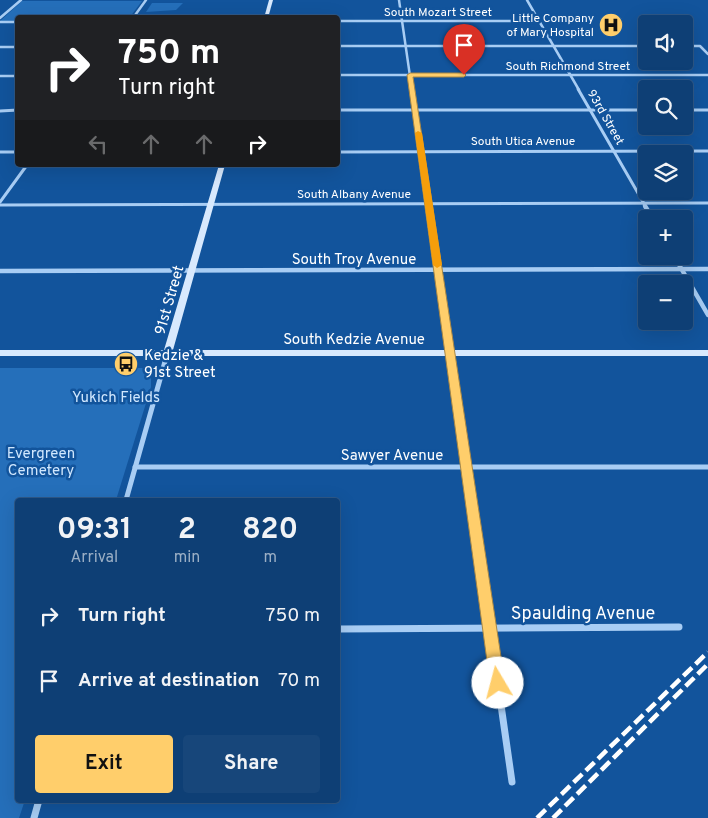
<!DOCTYPE html>
<html lang="en">
<head>
<meta charset="utf-8">
<style>
  :root { --surface:#0e3f75; --page:#17467a; --text:#f1f3f6; --muted:#9bafc5; --line:#2e5887; --accent:#ffce6b }
  body { margin:0; font-family:Overpass,sans-serif; background:var(--page); color:var(--text); height:100vh; display:flex; flex-direction:column; font-size:19px; white-space:nowrap }
  * { box-sizing:border-box; margin:0 }
  p { font-size:16px; color:var(--muted) }
  .icon { flex:none; width:28px; height:28px; fill:none; stroke:currentColor; stroke-width:2; stroke-linecap:round; stroke-linejoin:round }
  .map { position:relative; flex:1; overflow:hidden }
  .sheet { position:absolute; left:15px; top:498px; width:325px; height:305px; display:flex; flex-direction:column; background:var(--surface); border-radius:5px; box-shadow:0 5px 20px #0002,0 0 0 1px var(--line) }
  .sheet>* { flex:none }
  .banner { position:absolute; left:15px; top:15px; width:325px; height:152px; border-radius:5px; box-shadow:0 5px 20px #0002,0 0 0 1px var(--line); background:#202124; color:#fff; overflow:hidden }
  .controls { position:absolute; left:638px; top:15px; display:grid; gap:10px }
  .controls a { display:grid; place-items:center; width:55px; height:55px; border-radius:5px; background:var(--surface); box-shadow:0 5px 20px #0002,0 0 0 1px var(--line); font-size:25px }
  .pin { position:absolute; display:grid; place-items:center; width:42px; height:42px; color:#fff; margin:-51px -21px; border-radius:50% 50% 50% 0; rotate:-45deg; box-shadow:0 0 5px #0007 }
  .pin .icon { rotate:45deg }
  .me { position:absolute; width:55px; margin:-28px; rotate:352deg; stroke-linejoin:round; filter:drop-shadow(0 0 4px #0008) }
  .turn { display:flex; align-items:center; gap:18px; height:105px; padding:0 20px; font-size:22px }
  .turn .icon { width:65px; height:65px; stroke-width:2.5 }
  .turn b { display:block; font-size:35px; line-height:42px }
  .lanes { display:flex; align-items:center; height:48px; padding:0 20px; background:#0003; justify-content:center; gap:25px; direction:ltr }
  .lanes .off { opacity:.35 }
  .eta { display:flex; justify-content:space-evenly; align-items:center; height:85px; text-align:center }
  .eta b { font-size:30px; font-weight:700; line-height:35px }
  .action { display:flex; gap:10px; margin-top:auto; padding:10px 20px }
  .action a { flex:1; height:58px; border-radius:5px; background:var(--accent); color:#111; font-size:20px; font-weight:700; line-height:58px; text-align:center }
  .action a+a { background:var(--page); color:var(--text) }
  ul { padding:0; list-style:none }
  li { display:flex; align-items:center; gap:15px; height:65px; padding:0 20px }
  li div { flex:1 }
  li b { display:block; font-size:19px }
  li em { font-style:normal }
  .map>svg:first-child { display:block }
  .green { fill:#256fba }
  .lines { fill:none; stroke-linecap:round; stroke-linejoin:round }
  .street-far4 { stroke:#a8cdf4; stroke-width:2.5 }
  .street-far3 { stroke:#a8cdf4; stroke-width:3 }
  .street-far2 { stroke:#a8cdf4; stroke-width:4.5 }
  .street-far1 { stroke:#a8cdf4; stroke-width:5 }
  .street { stroke:#a8cdf4; stroke-width:7 }
  .secondary { fill:#d8e9fd; fill-rule:evenodd }
  .rail { stroke:#fff; stroke-width:4.5; stroke-dasharray:12 5; stroke-linecap:butt }
  .route { fill:#ffce6b; stroke:#a68646 }
  .slow { fill:#f59e0b }
  .labels { text-anchor:middle; stroke-width:5; stroke-linejoin:round; paint-order:stroke }
  .far-street-label { font-size:12px; fill:#fff; stroke:#12549c }
  .far-poi-label { font-size:12px; fill:#fff; stroke:#12549c; text-anchor:end }
  .street-label { font-size:15px; fill:#fff; stroke:#12549c }
  .poi-label { font-size:15px; fill:#fff; stroke:#12549c; text-anchor:start }
  .park-label { font-size:15px; fill:#d0e7fe; stroke:#12549c }
  .near-street-label { font-size:18px; fill:#fff; stroke:#12549c }
</style>
</head>
<body>
<div class="map">
<svg width="708" height="818" viewBox="0 0 708 818">
  <rect width="100%" height="100%" fill="#12549c"/>
  <g class="green">
    <polygon points="22,1 142,1 130,17 18,18 17,21 0,21"/>
    <polygon points="152,3 183,3 176,10 146,12"/>
    <polygon points="0,368 151,368 151,387 116,500 18,500 18,800 25,800 19,818 0,818"/>
  </g>
  <g class="lines">
    <g class="street-far4">
      <polyline points="399,0 412,90"/>
      <polyline points="527,0 579,90"/>
      <polyline points="0,18 21,0"/>
      <polyline points="133,18 146,0"/>
      <polyline points="338,21 539,21"/>
      <polyline points="0,22 18,22"/>
      <polyline points="338,46 646,46"/>
      <polyline points="684,46 700,46 708,54"/>
      <polyline points="0,47 18,47"/>
      <polyline points="338,75 708,75"/>
      <polyline points="0,76 18,76"/>
    </g>
    <g class="street-far3">
      <polyline points="412,89 429,207"/>
      <polyline points="578,89 646,207"/>
      <polyline points="338,110 646,110"/>
      <polyline points="684,110 708,110"/>
      <polyline points="0,111 18,110"/>
      <polyline points="0,152 18,152"/>
      <polyline points="338,152 708,151"/>
      <polyline points="0,202 27,165"/>
      <polyline points="0,205 708,203"/>
    </g>
    <g class="street-far2">
      <polyline points="429,206 451,360"/>
      <polyline points="645,206 653,219"/>
      <polyline points="674,256 708,315"/>
      <polyline points="0,271 708,269"/>
      <polyline points="166,360 168,352"/>
    </g>
    <g class="street-far1">
      <polyline points="451,358 480,559"/>
      <polyline points="135,467 708,467"/>
      <polyline points="126,500 166,358"/>
    </g>
    <g class="street">
      <polyline points="480,558 512,782"/>
      <polyline points="338,629 679,627"/>
      <polyline points="34,818 39,800"/>
    </g>
    <g class="secondary">
      <polygon points="269,0 273,0 268,18 264,18"/>
      <polygon points="219,165 225,165 173,350 708,350 708,356 0,356 0,350 164,350"/>
    </g>
    <g class="rail">
      <polyline points="537,818 708,652"/>
      <polyline points="553,818 708,664"/>
    </g>
  </g>
  <polygon class="route" points="410,73 464,73 466,75 464,77 413,77 505,683 503,689 498,691 492,689 490,683 407,75"/>
  <polygon class="slow" points="418,131 422,133 442,265 437,268 433,265 415,133"/>
  <defs>
    <g id="hospital-disc" transform="scale(1.25)"><circle r="9.5" fill="#ffce6b" stroke="#12549c"/><path d="M-5-5h3v3.5h4V-5h3V5h-3V1.5h-4V5h-3Z" fill="#111"/></g>
    <g id="bus-disc" transform="scale(1.25)"><circle r="9.5" fill="#ffce6b" stroke="#12549c"/><path d="M-5-6H5V4H4V6H2V4H-2V6H-4V4H-5ZM-3.5-4V0h7V-4ZM-3.5 1.2v1.5H-2V1.2ZM2 1.2v1.5H3.5V1.2Z" fill="#111"/></g>
  </defs>
  <g fill-rule="evenodd">
    <use href="#hospital-disc" x="611" y="25"/>
    <use href="#bus-disc" x="126" y="364"/>
  </g>
  <g class="labels">
    <g class="far-street-label">
      <text x="438" y="16">South Mozart Street</text>
      <text x="568" y="70">South Richmond Street</text>
      <text transform="translate(606 117) rotate(60)" y="4">93rd Street</text>
      <text x="523" y="145">South Utica Avenue</text>
      <text x="354" y="198">South Albany Avenue</text>
    </g>
    <g class="far-poi-label">
      <text x="594" y="22">Little Company<tspan x="594" dy="14">of Mary Hospital</tspan></text>
    </g>
    <g class="street-label">
      <text x="354" y="264">South Troy Avenue</text>
      <text transform="translate(169 300) rotate(-74)" y="5">91st Street</text>
      <text x="354" y="344">South Kedzie Avenue</text>
      <text x="392" y="460">Sawyer Avenue</text>
    </g>
    <g class="poi-label">
      <text x="144" y="360">Kedzie &amp;<tspan x="144" dy="17">91st Street</tspan></text>
    </g>
    <g class="park-label">
      <text x="116" y="402">Yukich Fields</text>
      <text x="41" y="458">Evergreen<tspan x="41" dy="17">Cemetery</tspan></text>
    </g>
    <g class="near-street-label">
      <text x="583" y="619">Spaulding Avenue</text>
    </g>
  </g>
</svg>
<div class="controls">
<a><svg class="icon" aria-label="sound" viewBox="0 0 24 24"><path d="M4 9h4l5-4v14l-5-4H4zM17 9q2 3 0 6"/></svg></a>
<a><svg class="icon" aria-label="search" viewBox="0 0 24 24"><circle cx="10" cy="10" r="6"/><path d="M15 15l6 6"/></svg></a>
<a><svg class="icon" aria-label="layers" viewBox="0 0 24 24"><path d="M12 4l9 5-9 5-9-5zM3 14l9 5 9-5"/></svg></a>
<a>+</a>
<a>−</a>
</div>
<div class="pin" style="left:464px;top:75px;background:#d93025"><svg class="icon" aria-label="arrive" viewBox="0 0 24 24"><path d="M6 21V4h12l-3 4 3 4H6"/></svg></div>
<svg class="me" style="left:498px;top:683px" viewBox="-20 -20 40 40"><circle r="19" fill="#fff"/><path d="M0-13L10 11 0 6-10 11z" fill="#ffce6b"/></svg>
<div class="banner">
<div class="turn"><svg class="icon" aria-label="right" viewBox="0 0 24 24"><path d="M7 20v-9h11M14 6l5 5-5 5"/></svg><div><b>750 m</b>Turn right</div></div>
<div class="lanes"><svg class="icon off" aria-label="left" viewBox="0 0 24 24"><path d="M17 20v-9H6M10 6l-5 5 5 5"/></svg><svg class="icon off" aria-label="ahead" viewBox="0 0 24 24"><path d="M12 20V5M6 11l6-6 6 6"/></svg><svg class="icon off" aria-label="ahead" viewBox="0 0 24 24"><path d="M12 20V5M6 11l6-6 6 6"/></svg><svg class="icon" aria-label="right" viewBox="0 0 24 24"><path d="M7 20v-9h11M14 6l5 5-5 5"/></svg></div>
</div>
<section class="sheet">
<div class="eta">
<div><b>09:31</b><p>Arrival</p></div>
<div><b>2</b><p>min</p></div>
<div><b>820</b><p>m</p></div>
</div>
<ul>
<li><svg class="icon" aria-label="right" viewBox="0 0 24 24"><path d="M7 20v-9h11M14 6l5 5-5 5"/></svg><div><b>Turn right</b></div><em>750 m</em></li>
<li><svg class="icon" aria-label="arrive" viewBox="0 0 24 24"><path d="M6 21V4h12l-3 4 3 4H6"/></svg><div><b>Arrive at destination</b></div><em>70 m</em></li>
</ul>
<div class="action"><a>Exit</a><a>Share</a></div>
</section>
</div>
</body>
</html>
